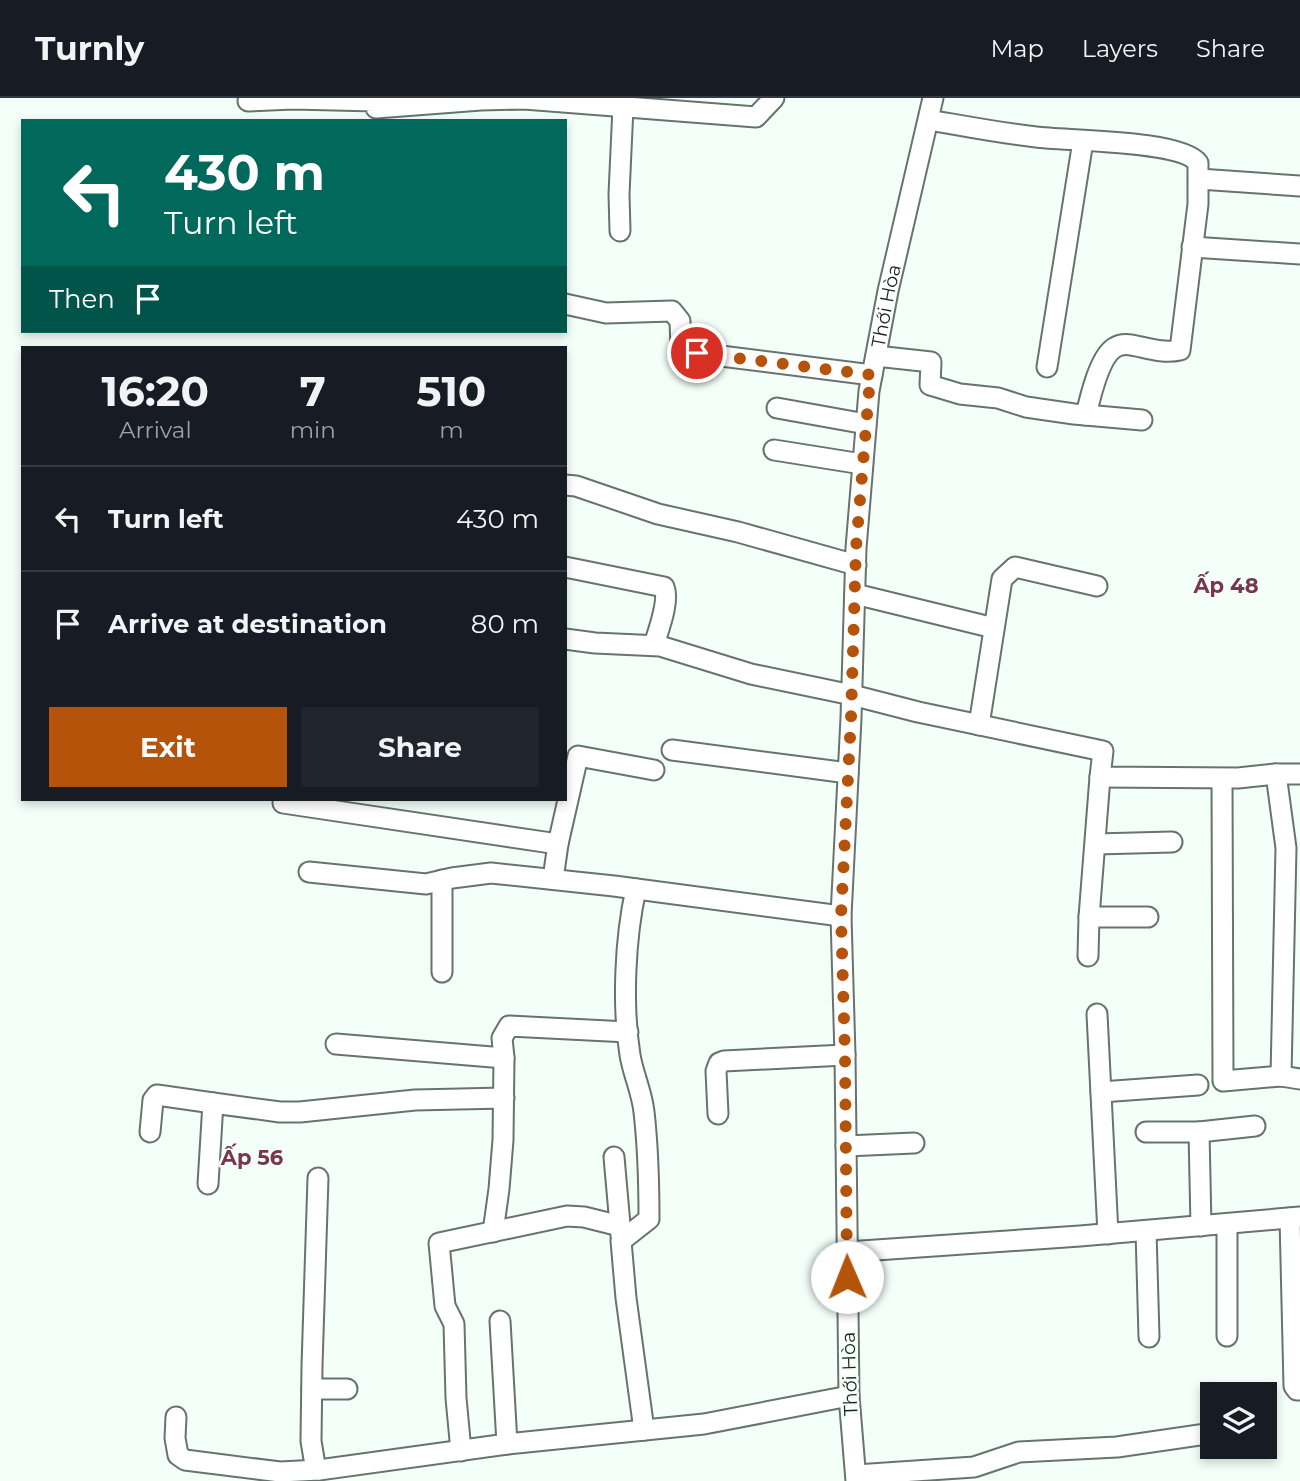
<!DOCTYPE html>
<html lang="en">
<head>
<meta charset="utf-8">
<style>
  :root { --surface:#171b24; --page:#20242c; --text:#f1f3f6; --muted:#9ea1a6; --line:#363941; --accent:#b45309 }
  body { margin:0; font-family:Montserrat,sans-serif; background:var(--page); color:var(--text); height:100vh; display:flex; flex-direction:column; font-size:26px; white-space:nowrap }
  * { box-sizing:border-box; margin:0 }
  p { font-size:23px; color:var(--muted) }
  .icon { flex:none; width:38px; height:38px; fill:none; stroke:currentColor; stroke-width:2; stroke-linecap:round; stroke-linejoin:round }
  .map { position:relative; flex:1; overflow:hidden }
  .drawer { position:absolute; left:21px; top:248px; width:546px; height:455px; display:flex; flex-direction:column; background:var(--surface); border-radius:0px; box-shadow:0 4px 10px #0003 }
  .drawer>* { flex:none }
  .top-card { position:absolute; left:21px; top:21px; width:546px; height:214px; border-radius:0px; box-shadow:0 4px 10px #0003; background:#00695c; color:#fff; overflow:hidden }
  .controls { position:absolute; left:1200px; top:1284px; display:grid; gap:14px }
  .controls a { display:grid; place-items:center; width:77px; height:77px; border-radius:0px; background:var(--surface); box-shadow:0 4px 10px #0003; font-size:35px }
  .pin { position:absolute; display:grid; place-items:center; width:60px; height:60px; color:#fff; margin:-30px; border:4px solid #fff; border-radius:50%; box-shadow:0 2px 7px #0007 }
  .me { position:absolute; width:77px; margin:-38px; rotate:359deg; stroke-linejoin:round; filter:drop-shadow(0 0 5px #0008) }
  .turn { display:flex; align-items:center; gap:24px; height:147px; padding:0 28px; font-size:32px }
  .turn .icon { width:91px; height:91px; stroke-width:2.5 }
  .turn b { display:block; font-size:49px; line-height:60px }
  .then { display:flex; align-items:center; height:66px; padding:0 28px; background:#0003; gap:14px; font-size:26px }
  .eta { display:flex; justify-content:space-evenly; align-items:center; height:119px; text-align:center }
  .eta b { font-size:42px; font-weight:700; line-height:49px }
  .button { display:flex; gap:14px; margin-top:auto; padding:14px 28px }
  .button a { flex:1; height:80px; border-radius:0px; background:var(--accent); color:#fff; font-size:28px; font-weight:700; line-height:80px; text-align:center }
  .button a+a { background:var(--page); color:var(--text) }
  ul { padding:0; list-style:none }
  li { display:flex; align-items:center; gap:21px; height:105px; padding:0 28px; border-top:2px solid var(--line) }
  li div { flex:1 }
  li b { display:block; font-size:26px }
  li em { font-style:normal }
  header { display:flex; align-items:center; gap:42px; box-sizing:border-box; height:98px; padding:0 35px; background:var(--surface); border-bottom:2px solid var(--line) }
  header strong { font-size:33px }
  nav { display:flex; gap:38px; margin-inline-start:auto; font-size:24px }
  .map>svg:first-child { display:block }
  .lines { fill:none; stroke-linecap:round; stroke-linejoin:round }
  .minor-casing { stroke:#67736d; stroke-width:23 }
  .minor { stroke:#fff; stroke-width:19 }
  .route { stroke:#b45309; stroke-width:12; stroke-dasharray:0 21.6 }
  .labels { text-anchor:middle; stroke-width:5; stroke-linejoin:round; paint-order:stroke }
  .street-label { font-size:19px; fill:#1d2220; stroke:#f4fffa }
  .neighbourhood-label { font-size:21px; font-weight:bold; fill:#7b364f; stroke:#f4fffa }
</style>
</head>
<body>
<header>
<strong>Turnly</strong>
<nav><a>Map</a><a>Layers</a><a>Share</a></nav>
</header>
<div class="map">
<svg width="1300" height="1383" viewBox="0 0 1300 1383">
  <rect width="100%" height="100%" fill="#f4fffa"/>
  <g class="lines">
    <g class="minor-casing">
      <g id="minor">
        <polyline points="248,3 293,1 375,3 376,10 481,2 524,1 756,19 774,0"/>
        <path d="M929,22C964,28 1000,35 1036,39C1067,43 1182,42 1198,65V106L1180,252C1167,255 1154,252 1141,249C1132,247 1123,244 1114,250C1099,260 1090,300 1086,317"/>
        <polyline points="1199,81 1300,88"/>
        <polyline points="620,133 619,96 623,9"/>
        <polyline points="1192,149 1300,156"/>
        <polyline points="565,206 606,215 672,213 680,223 681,251 697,255 872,277"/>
        <polyline points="876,258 931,264 930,287 960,296 998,300 1026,309 1074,316 1142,322"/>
        <polyline points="1047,269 1083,43"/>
        <polyline points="777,310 866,326"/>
        <polyline points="774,352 862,366"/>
        <polyline points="565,387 576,388 658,416 738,434 856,467"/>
        <path d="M565,469L664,489C670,503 658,533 654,547"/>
        <polyline points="855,496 994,530"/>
        <polyline points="565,541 595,545 660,548 751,576 852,597 918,614 1103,653 1100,679 1238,680 1276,676 1300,676"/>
        <polyline points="979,627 1002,481 1015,469 1097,488"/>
        <polyline points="672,652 848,675"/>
        <polyline points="1276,676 1286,750 1281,978 1300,981"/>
        <polyline points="1100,679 1089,819 1148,819"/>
        <polyline points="1222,681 1223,983 1281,978"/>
        <polyline points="283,705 558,746"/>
        <polyline points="1096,746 1172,744"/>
        <polyline points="309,774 426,786 452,780 491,775 614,788 841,818"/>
        <polyline points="553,781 558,746 578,658 654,672"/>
        <polyline points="442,782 442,874"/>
        <path d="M636,791C625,840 622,907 630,957C633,976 642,994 644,1014C648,1049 649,1085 649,1121L621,1143L626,1200L644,1332"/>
        <polyline points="1088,858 1089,819"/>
        <polyline points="1097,916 1108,1136"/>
        <polyline points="336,946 504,960"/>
        <polyline points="1101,994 1198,987"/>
        <polyline points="718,1016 716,973 719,965 724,963 845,957"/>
        <polyline points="150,1034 153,1002 157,997 213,1005"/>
        <polyline points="1146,1034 1199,1034"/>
        <polyline points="846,1048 914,1045"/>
        <polyline points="614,1059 621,1138"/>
        <polyline points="318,1080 312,1268 311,1343 315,1367 319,1372 507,1346 704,1326 849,1298"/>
        <polyline points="208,1086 213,1005 280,1014 300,1014 415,1002 504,1000"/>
        <polyline points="1290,1120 1294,1288 1297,1292 1300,1292"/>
        <polyline points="1201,1128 1199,1034 1255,1028"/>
        <polyline points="1146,1133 1149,1239"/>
        <polyline points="493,1134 499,1091 503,1042 504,960 502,940 509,928 628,934"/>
        <polyline points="847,1154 1080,1138 1300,1119"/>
        <polyline points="500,1223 507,1346"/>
        <polyline points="1227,1238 1227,1126"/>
        <polyline points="312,1291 347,1291"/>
        <polyline points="176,1319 175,1340 178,1357 185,1362 280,1374 319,1372"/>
        <polyline points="461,1353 456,1300 454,1226 445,1208 439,1145 567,1118 584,1119 620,1128"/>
        <polyline points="856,1377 974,1369 1019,1354 1117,1349 1213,1335"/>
        <path id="s1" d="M856,1383L849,1298L845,957L841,818L851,620L856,450L869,293L888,193L933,0"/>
      </g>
    </g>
    <use href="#minor" class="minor"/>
  </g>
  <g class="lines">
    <polyline class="route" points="697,255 872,277 869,293 856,450 851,620 841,818 845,957 847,1179"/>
  </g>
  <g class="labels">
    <g class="street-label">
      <text dy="7" stroke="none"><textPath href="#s1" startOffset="1178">Thới Hòa</textPath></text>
      <text transform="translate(849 1276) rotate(-92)" y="7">Thới Hòa</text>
    </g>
    <g class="neighbourhood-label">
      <text x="1226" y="495">Ấp 48</text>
      <text x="252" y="1067">Ấp 56</text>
    </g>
  </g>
</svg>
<div class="controls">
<a><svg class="icon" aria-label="layers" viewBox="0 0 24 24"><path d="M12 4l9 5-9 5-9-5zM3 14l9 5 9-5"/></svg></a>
</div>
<div class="pin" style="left:697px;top:255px;background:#d93025"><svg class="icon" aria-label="arrive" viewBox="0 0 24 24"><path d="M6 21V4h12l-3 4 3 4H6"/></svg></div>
<svg class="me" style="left:847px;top:1179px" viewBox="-20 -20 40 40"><circle r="19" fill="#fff"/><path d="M0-13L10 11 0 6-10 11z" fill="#b45309"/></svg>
<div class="top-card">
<div class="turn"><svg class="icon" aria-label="left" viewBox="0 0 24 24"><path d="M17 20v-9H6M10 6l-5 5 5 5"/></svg><div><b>430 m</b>Turn left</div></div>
<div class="then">Then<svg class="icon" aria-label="arrive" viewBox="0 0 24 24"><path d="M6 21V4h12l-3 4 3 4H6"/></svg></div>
</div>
<section class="drawer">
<div class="eta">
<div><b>16:20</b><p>Arrival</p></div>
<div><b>7</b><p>min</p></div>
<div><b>510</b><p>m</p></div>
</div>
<ul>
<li><svg class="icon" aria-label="left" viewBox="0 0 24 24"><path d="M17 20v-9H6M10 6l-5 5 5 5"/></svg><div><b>Turn left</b></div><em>430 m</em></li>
<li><svg class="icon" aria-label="arrive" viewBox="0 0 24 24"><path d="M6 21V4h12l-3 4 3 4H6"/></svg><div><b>Arrive at destination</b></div><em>80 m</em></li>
</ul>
<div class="button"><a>Exit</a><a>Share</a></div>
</section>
</div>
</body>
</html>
